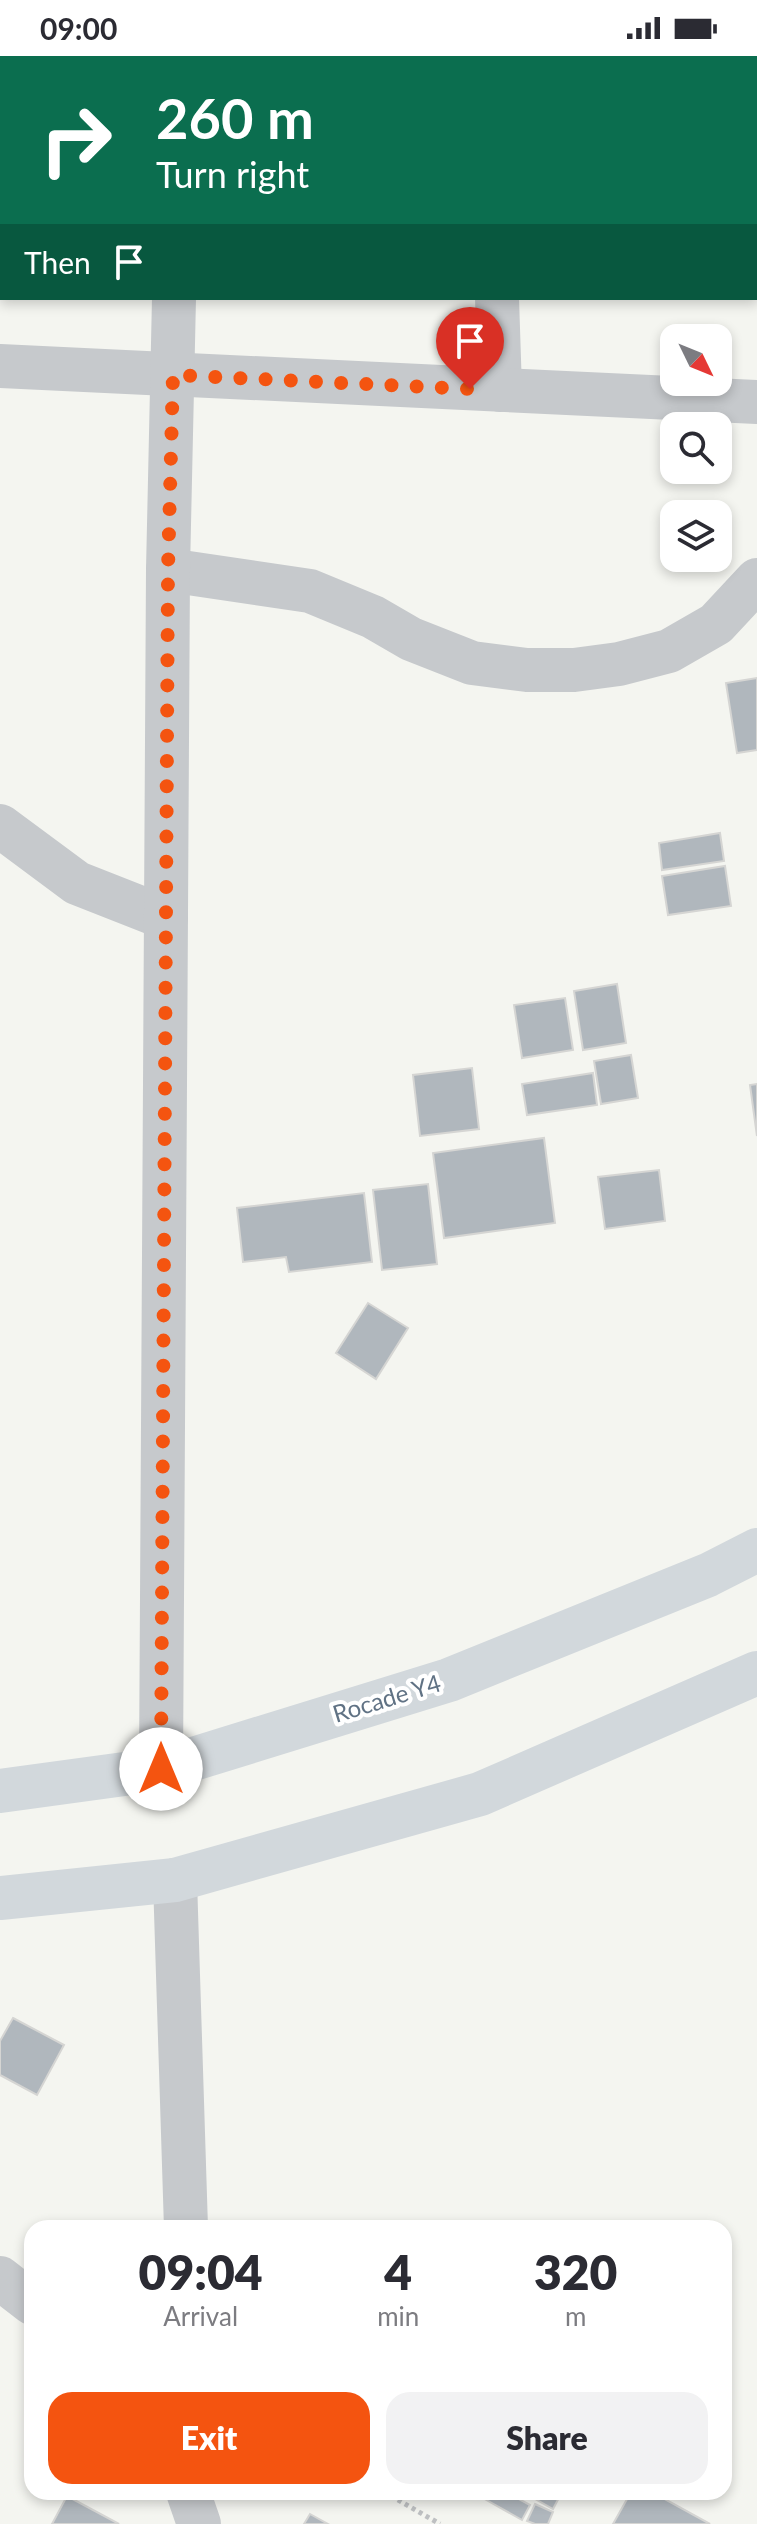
<!DOCTYPE html>
<html lang="en">
<head>
<meta charset="utf-8">
<style>
  :root { --surface:#fff; --page:#f2f2f3; --text:#2b2b33; --muted:#7c7c81; --accent:#f45410 }
  body { margin:0; font-family:Lato,sans-serif; background:var(--page); color:var(--text); height:100vh; display:flex; flex-direction:column; font-size:30px; white-space:nowrap }
  * { box-sizing:border-box; margin:0 }
  p { font-size:26px; color:var(--muted) }
  .icon { flex:none; width:44px; height:44px; fill:none; stroke:currentColor; stroke-width:2; stroke-linecap:round; stroke-linejoin:round }
  .map { position:relative; flex:1; overflow:hidden }
  .panel { position:absolute; left:24px; top:2164px; width:708px; height:280px; display:flex; flex-direction:column; background:var(--surface); border-radius:24px; box-shadow:0 4px 12px #0003 }
  .panel>* { flex:none }
  .banner { position:absolute; left:0px; top:0px; width:758px; height:244px; box-shadow:0 4px 12px #0003; background:#0b6e4f; color:#fff; overflow:hidden }
  .needle { width:52px; rotate:133deg }
  .buttons { position:absolute; left:660px; top:268px; display:grid; gap:16px }
  .buttons a { display:grid; place-items:center; width:72px; height:72px; border-radius:16px; background:var(--surface); box-shadow:0 4px 12px #0003; font-size:40px }
  .pin { position:absolute; display:grid; place-items:center; width:68px; height:68px; color:#fff; margin:-82px -34px; border-radius:50% 50% 50% 0; rotate:-45deg; box-shadow:0 0 8px #0007 }
  .pin .icon { rotate:45deg }
  .me { position:absolute; width:88px; margin:-44px; rotate:0deg; stroke-linejoin:round; filter:drop-shadow(0 0 6px #0008) }
  .turn { display:flex; align-items:center; gap:28px; height:168px; padding:0 24px; font-size:36px }
  .turn .icon { width:104px; height:104px; stroke-width:2.5 }
  .turn b { display:block; font-size:56px; line-height:68px }
  .then { display:flex; align-items:center; height:76px; padding:0 24px; background:#0003; gap:16px; font-size:30px }
  .eta { display:flex; justify-content:space-evenly; align-items:center; height:136px; text-align:center }
  .eta b { font-size:48px; font-weight:800; line-height:56px }
  .action { display:flex; gap:16px; margin-top:auto; padding:16px 24px }
  .action a { flex:1; height:92px; border-radius:24px; background:var(--accent); color:#fff; font-size:32px; font-weight:800; line-height:92px; text-align:center }
  .action a+a { background:var(--page); color:var(--text) }
  .status { display:flex; justify-content:space-between; align-items:center; height:56px; padding:0 40px; background:var(--surface); direction:ltr }
  .status svg { height:22px; fill:currentColor }
  .map>svg:first-child { display:block }
  .building { fill:#b0b7bd; stroke:#d5d5d3; stroke-width:2 }
  .lines { fill:none; stroke-linecap:round; stroke-linejoin:round }
  .path { stroke:#bec0c2; stroke-width:5; stroke-dasharray:4 4; stroke-linecap:butt }
  .minor { stroke:#c6c9cc; stroke-width:44 }
  .highway { stroke:#d2d8dc; stroke-width:44 }
  .route { stroke:#f45410; stroke-width:14; stroke-dasharray:0 25.2 }
  .labels { text-anchor:middle; stroke-width:8; stroke-linejoin:round; paint-order:stroke }
  .street-label { font-size:24px; fill:#607284; stroke:#fff }
</style>
</head>
<body>
<div class="status"><b>09:00</b><svg viewBox="0 0 49 12"><path d="M0 12V9h3v3zM5 12V6h3v6zM10 12V3h3v9zM15 12V0h3v12zM26 1h20v11H26zM47 4h2v5h-2z"/></svg></div>
<div class="map">
<svg width="757" height="2468" viewBox="0 0 757 2468">
  <rect width="100%" height="100%" fill="#f4f5f0"/>
  <g class="building">
    <polygon points="757,622 757,694 737,697 726,627"/>
    <polygon points="720,777 724,805 662,814 659,787"/>
    <polygon points="725,810 731,850 668,859 662,820"/>
    <polygon points="617,928 626,987 583,994 574,935"/>
    <polygon points="565,942 573,994 522,1002 514,949"/>
    <polygon points="631,999 638,1042 601,1048 594,1005"/>
    <polygon points="472,1012 479,1073 420,1080 413,1019"/>
    <polygon points="593,1017 597,1049 527,1059 522,1028"/>
    <polygon points="757,1028 757,1080 750,1029"/>
    <polygon points="544,1082 555,1167 444,1182 433,1097"/>
    <polygon points="659,1114 665,1165 605,1173 598,1121"/>
    <polygon points="428,1128 437,1208 382,1214 373,1134"/>
    <polygon points="364,1137 372,1206 289,1216 286,1201 243,1206 237,1152"/>
    <polygon points="368,1247 408,1272 376,1323 336,1297"/>
    <polygon points="13,1962 64,1989 37,2039 0,2019 0,1985"/>
    <polygon points="484,2436 506,2436 530,2449 522,2464 481,2441"/>
    <polygon points="523,2436 562,2436 553,2453"/>
    <polygon points="631,2436 652,2436 710,2468 613,2468"/>
    <polygon points="67,2440 119,2468 52,2468"/>
    <polygon points="535,2448 553,2456 548,2468 535,2468 527,2465"/>
    <polygon points="310,2458 328,2468 304,2468"/>
  </g>
  <g class="lines">
    <polyline class="path" points="384,2436 440,2468"/>
    <g class="minor">
      <polyline points="492,0 492,2"/>
      <polyline points="175,2 175,0"/>
      <polyline points="497,242 500,334"/>
      <polyline points="0,310 757,346"/>
      <polyline points="168,514 310,535 373,561 411,583 472,607 527,614 574,614 619,608 669,595 716,568 757,524"/>
      <polyline points="0,770 77,827 166,862"/>
      <polyline points="161,1713 168,514 174,242"/>
      <polyline points="175,1824 186,2172"/>
      <polyline points="0,2222 32,2247"/>
      <polyline points="188,2436 199,2468"/>
    </g>
    <g class="highway">
      <polyline points="0,1735 161,1713 449,1624 708,1519 757,1494"/>
      <polyline points="0,1842 175,1824 480,1738 757,1617"/>
    </g>
  </g>
  <g class="lines">
    <polyline class="route" points="161,1713 168,514 173,319 470,333"/>
  </g>
  <g class="labels">
    <g class="street-label">
      <text transform="translate(387 1643) rotate(-17)" y="8">Rocade Y4</text>
    </g>
  </g>
</svg>
<div class="buttons">
<a><svg class="needle" viewBox="-14 -14 28 28"><path d="M0-13l5 13h-10z" fill="#e53935"/><path d="M0 13l5-13h-10z" fill="#7c7c81"/></svg></a>
<a><svg class="icon" aria-label="search" viewBox="0 0 24 24"><circle cx="10" cy="10" r="6"/><path d="M15 15l6 6"/></svg></a>
<a><svg class="icon" aria-label="layers" viewBox="0 0 24 24"><path d="M12 4l9 5-9 5-9-5zM3 14l9 5 9-5"/></svg></a>
</div>
<div class="pin" style="left:470px;top:333px;background:#d93025"><svg class="icon" aria-label="arrive" viewBox="0 0 24 24"><path d="M6 21V4h12l-3 4 3 4H6"/></svg></div>
<svg class="me" style="left:161px;top:1713px" viewBox="-20 -20 40 40"><circle r="19" fill="#fff"/><path d="M0-13L10 11 0 6-10 11z" fill="#f45410"/></svg>
<div class="banner">
<div class="turn"><svg class="icon" aria-label="right" viewBox="0 0 24 24"><path d="M7 20v-9h11M14 6l5 5-5 5"/></svg><div><b>260 m</b>Turn right</div></div>
<div class="then">Then<svg class="icon" aria-label="arrive" viewBox="0 0 24 24"><path d="M6 21V4h12l-3 4 3 4H6"/></svg></div>
</div>
<section class="panel">
<div class="eta">
<div><b>09:04</b><p>Arrival</p></div>
<div><b>4</b><p>min</p></div>
<div><b>320</b><p>m</p></div>
</div>
<div class="action"><a>Exit</a><a>Share</a></div>
</section>
</div>
</body>
</html>
